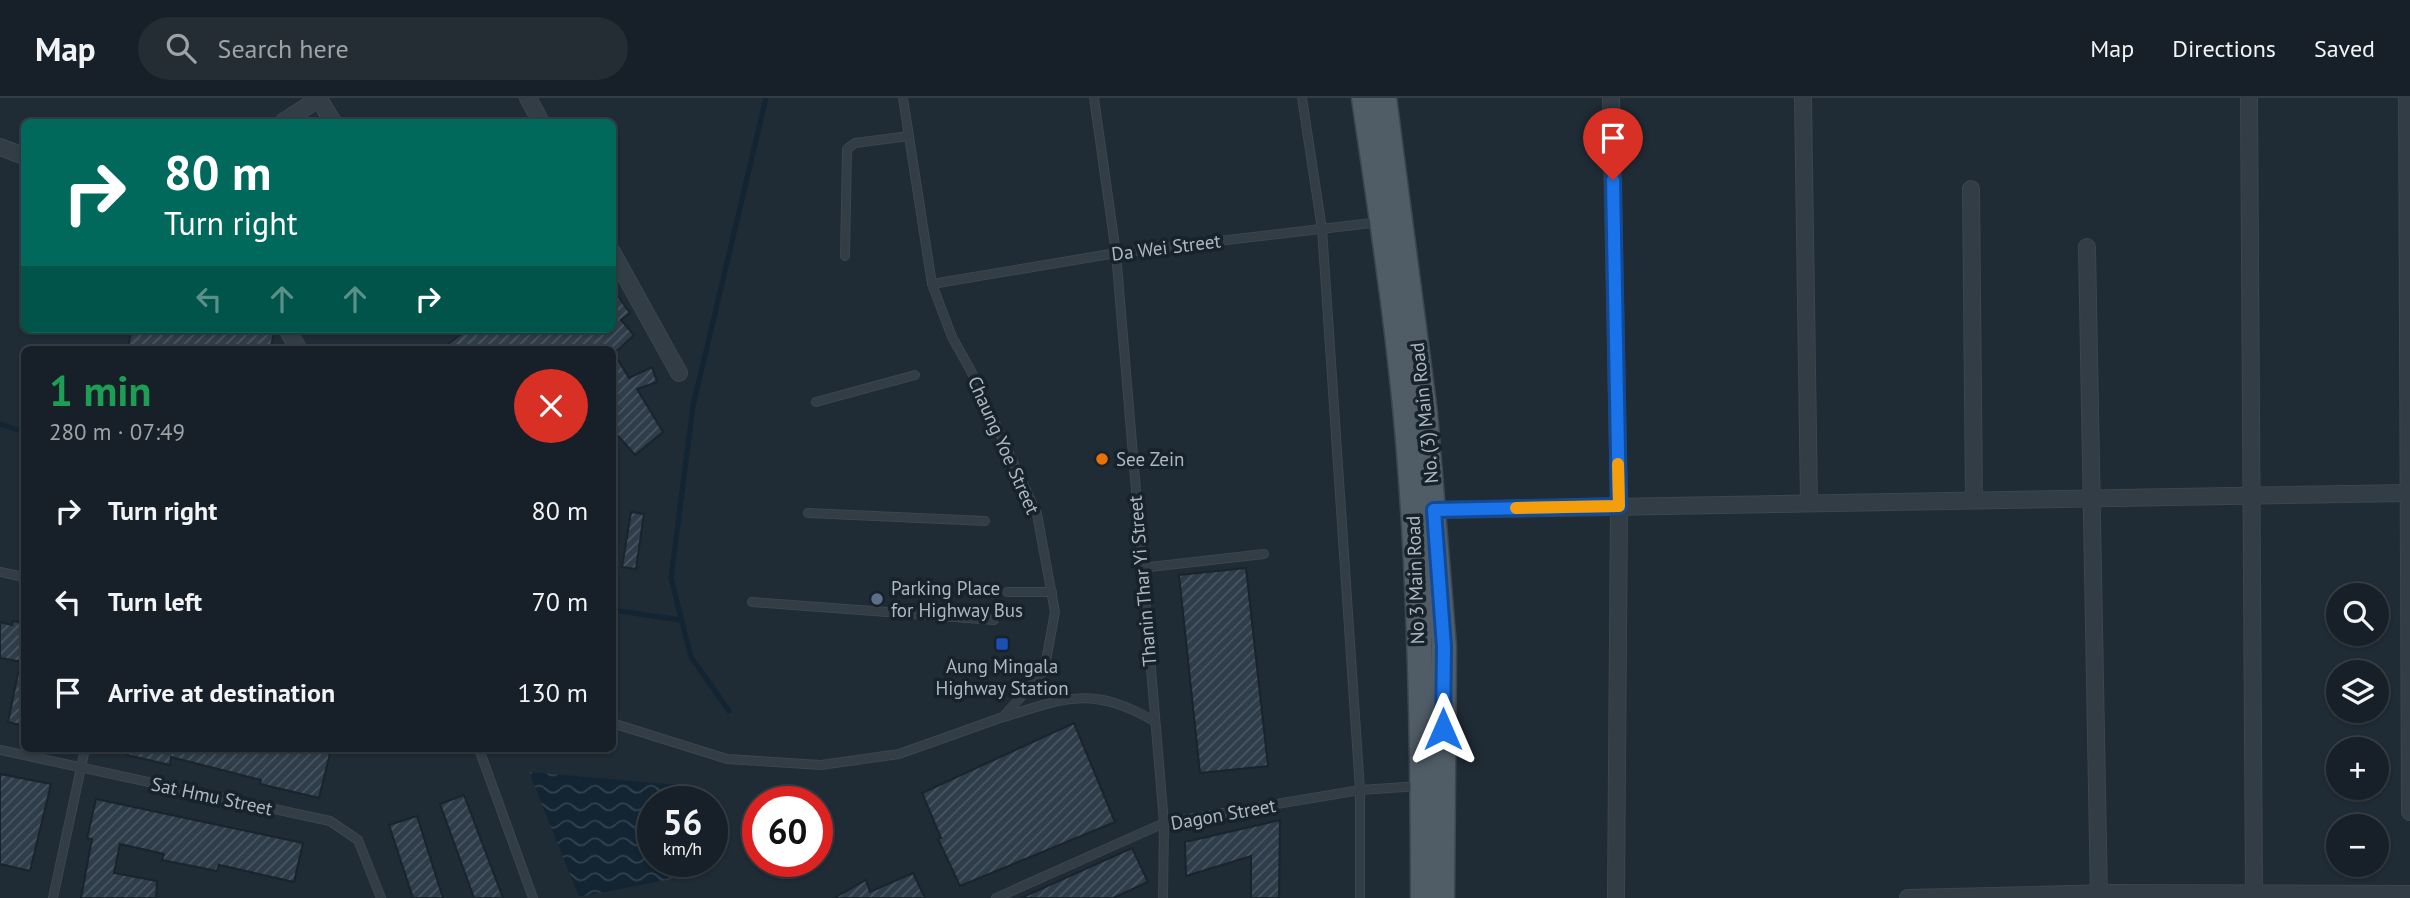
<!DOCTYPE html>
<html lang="en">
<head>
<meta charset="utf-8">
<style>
  :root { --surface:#172028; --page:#242d34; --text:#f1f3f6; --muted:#9ea3a8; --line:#363e45 }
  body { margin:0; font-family:"PT Sans",sans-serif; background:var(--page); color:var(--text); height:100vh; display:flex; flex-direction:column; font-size:26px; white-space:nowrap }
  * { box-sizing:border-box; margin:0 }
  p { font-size:23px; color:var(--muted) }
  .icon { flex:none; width:38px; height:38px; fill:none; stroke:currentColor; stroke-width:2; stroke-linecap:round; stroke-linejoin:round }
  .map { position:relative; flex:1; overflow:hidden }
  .panel { position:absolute; left:21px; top:248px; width:595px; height:406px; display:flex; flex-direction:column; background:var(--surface); border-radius:10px; box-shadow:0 2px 5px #0004,0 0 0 2px var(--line) }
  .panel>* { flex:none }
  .guide { position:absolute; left:21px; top:21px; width:595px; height:214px; border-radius:10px; box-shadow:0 2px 5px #0004,0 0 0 2px var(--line); background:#00695c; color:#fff; overflow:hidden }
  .buttons { position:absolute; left:2326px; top:485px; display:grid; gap:14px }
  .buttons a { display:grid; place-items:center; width:63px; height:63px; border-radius:50%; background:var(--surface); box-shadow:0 2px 5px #0004,0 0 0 2px var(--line); font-size:35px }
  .speed { position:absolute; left:637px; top:688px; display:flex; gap:14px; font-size:35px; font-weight:700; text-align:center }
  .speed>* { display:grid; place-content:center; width:91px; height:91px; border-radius:50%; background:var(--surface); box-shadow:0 2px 5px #0004,0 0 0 2px var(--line); line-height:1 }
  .speed small { font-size:18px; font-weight:400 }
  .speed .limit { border:10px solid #d22; background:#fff; color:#111 }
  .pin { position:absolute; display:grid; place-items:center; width:60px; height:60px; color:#fff; margin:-72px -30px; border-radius:50% 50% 50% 0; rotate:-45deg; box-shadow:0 0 7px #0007 }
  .pin .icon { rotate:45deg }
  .me { position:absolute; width:77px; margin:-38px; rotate:0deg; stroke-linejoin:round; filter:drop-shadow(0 0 5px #0008) }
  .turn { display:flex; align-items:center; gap:24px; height:147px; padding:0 28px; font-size:32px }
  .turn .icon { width:91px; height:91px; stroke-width:2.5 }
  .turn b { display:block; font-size:49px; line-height:60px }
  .lanes { display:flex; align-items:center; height:66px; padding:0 28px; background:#0003; justify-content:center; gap:35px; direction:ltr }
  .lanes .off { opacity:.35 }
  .round { display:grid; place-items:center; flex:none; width:74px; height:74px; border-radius:37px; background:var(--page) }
  .head { display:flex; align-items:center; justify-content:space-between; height:119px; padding:0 28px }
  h1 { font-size:42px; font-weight:700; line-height:52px; color:#1e9e55 }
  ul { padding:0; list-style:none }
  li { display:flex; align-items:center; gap:21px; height:91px; padding:0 28px }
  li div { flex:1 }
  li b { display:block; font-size:26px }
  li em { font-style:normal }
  header { display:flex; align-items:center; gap:42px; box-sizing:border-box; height:98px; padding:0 35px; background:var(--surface); border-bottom:2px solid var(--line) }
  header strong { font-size:33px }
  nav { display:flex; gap:38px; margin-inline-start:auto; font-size:24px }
  .search { width:490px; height:63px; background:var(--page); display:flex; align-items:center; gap:18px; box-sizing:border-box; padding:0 24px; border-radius:38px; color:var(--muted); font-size:26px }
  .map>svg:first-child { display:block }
  .water { fill:url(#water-waves) }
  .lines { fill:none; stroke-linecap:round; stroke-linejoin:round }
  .stream { stroke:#132432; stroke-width:5 }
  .building { fill:url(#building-hatch); stroke:#1a242c; stroke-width:2 }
  .service-casing { stroke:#3c464f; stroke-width:10 }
  .minor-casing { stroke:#3c464f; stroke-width:18 }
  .primary-casing { stroke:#3c464f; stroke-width:27 }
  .service { stroke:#323d46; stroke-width:8 }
  .minor { stroke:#323d46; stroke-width:16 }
  .primary { stroke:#505c66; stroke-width:24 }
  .route-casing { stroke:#114b97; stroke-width:18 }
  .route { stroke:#1a73e8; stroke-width:12 }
  .slow { stroke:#f59e0b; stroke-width:12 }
  .food-dot { fill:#e8710a; stroke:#18222a; stroke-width:2.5 }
  .service-dot { fill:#5c6f8a; stroke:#18222a; stroke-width:2.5 }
  .transit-dot { fill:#1a4fb4; stroke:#18222a; stroke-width:2.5 }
  .labels { text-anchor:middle; stroke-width:7; stroke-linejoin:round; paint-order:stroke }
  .street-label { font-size:19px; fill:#acb8c3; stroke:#18222a }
  .poi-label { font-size:19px; fill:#acb8c3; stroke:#18222a; text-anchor:start }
</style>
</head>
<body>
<header>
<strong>Map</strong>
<div class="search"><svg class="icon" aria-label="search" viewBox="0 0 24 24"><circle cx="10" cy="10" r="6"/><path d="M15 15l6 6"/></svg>Search here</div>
<nav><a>Map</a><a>Directions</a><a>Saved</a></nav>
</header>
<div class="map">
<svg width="2410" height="800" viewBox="0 0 2410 800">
  <defs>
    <pattern id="water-waves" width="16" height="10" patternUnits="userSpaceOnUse" patternTransform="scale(1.75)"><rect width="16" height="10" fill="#132432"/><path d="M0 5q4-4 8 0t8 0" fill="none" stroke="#33424e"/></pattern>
    <pattern id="building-hatch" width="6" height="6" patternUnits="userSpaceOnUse" patternTransform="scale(1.75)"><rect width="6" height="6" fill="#2e3d49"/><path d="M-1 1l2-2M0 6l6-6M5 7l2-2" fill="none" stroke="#4a5762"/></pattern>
  </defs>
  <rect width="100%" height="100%" fill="#1f2b35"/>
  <polygon class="water" points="529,674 691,688 694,703 653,704 653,763 705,763 707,774 579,799"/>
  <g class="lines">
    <g class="stream">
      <polyline points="0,326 24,334"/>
      <polyline points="612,512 680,522"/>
      <polyline points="729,613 691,559 671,480 693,308 766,0"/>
    </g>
  </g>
  <g class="building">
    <polygon points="612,190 630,215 621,222 634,237 618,252 440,252 468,231 612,231"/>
    <polygon points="132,231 275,231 270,252 127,252"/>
    <polygon points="612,252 629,280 652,269 657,284 637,291 663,334 635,357 612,331"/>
    <polygon points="631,414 644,416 636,471 622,469"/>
    <polygon points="1246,470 1268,668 1200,675 1179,477"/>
    <polygon points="13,523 24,525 24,564 0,560 0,524 12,527"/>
    <polygon points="18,575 24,575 24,628 8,624"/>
    <polygon points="1074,625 1115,724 960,788 938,741 941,740 922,695"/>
    <polygon points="127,651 331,651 319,700 260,686 261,682 171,659 170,667 127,657"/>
    <polygon points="0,676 51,686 30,773 0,766"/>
    <polygon points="464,697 503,800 474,800 440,706"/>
    <polygon points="96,701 303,745 294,784 219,767 217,773 162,762 164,756 120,746 114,775 157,783 156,800 81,800 92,741 87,740"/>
    <polygon points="417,718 443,800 413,800 389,727"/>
    <polygon points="1280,722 1279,800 1251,800 1251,758 1186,778 1185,744"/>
    <polygon points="1132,750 1148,784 1113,800 1021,800"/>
    <polygon points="913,775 925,800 834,800 866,782 870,794"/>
  </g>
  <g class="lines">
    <g class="service-casing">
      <g id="service">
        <polyline points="1094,0 1116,155 1164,725 1163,800"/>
        <polyline points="1302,0 1322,131 1360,692 1360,800"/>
        <polyline points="845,158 847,51 855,45 909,38"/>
        <polyline points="932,186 1116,155 1380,124"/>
        <polyline points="816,304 915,277"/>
        <polyline points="808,415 985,423"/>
        <polyline points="1141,470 1264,456"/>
        <polyline points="0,474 24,479"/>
        <polyline points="1007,494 1052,494"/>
        <polyline points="752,504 994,522"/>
        <path d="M1004,619C1066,599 1094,588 1154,623"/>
        <polyline points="612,625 727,661 821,667 899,656 1003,619 1044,573 1055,514 1037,416 971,273 952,239 932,186 903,0"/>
        <polyline points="479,651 533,800"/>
        <polyline points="0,652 330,723 358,742 381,800"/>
        <polyline points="53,800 85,651"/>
        <polyline points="996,800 1164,725 1360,692 1420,688"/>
      </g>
    </g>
    <g class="minor-casing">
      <g id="minor">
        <polyline points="528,0 541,24"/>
        <polyline points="1611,0 1619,408 1616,800"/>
        <polyline points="1803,0 1809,405"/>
        <polyline points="2249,0 2254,796"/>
        <polyline points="2407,0 2410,714"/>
        <polyline points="319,1 333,24"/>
        <polyline points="283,24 320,0"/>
        <polyline points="0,49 24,58"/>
        <polyline points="1971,91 1974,402"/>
        <polyline points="2087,149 2099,800"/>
        <polyline points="612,154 679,275"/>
        <polyline points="287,231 299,252"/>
        <polyline points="1434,412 2407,395"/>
        <polyline points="1908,800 2111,795 2410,796"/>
      </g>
    </g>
    <g class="primary-casing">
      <g id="primary">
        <path d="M1364,0C1382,122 1401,244 1410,367C1421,510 1423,656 1423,800"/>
        <polyline points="1384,0 1425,315 1444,549 1442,800"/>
      </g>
    </g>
    <use href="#service" class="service"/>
    <use href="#minor" class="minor"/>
    <use href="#primary" class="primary"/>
  </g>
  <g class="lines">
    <g class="route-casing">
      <polyline id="route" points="1443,631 1444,549 1434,412 1619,408 1613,82"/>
    </g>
    <use href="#route" class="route"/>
    <polyline class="slow" points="1516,410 1619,408 1618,366"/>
  </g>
  <circle class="food-dot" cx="1102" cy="361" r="7"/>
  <circle class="service-dot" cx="877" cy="501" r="7"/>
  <rect class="transit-dot" x="995" y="539" width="14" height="14" rx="3.5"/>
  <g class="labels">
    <g class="street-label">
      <text transform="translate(1166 149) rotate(-7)" y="7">Da Wei Street</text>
      <text transform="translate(1424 315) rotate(-96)" y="7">No. (3) Main Road</text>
      <text transform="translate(1004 347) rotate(66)" y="7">Chaung Yoe Street</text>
      <text transform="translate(1415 482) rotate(-92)" y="7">No 3 Main Road</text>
      <text transform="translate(1142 483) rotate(-95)" y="7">Thanin Thar Yi Street</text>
      <text transform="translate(212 698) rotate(12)" y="7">Sat Hmu Street</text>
      <text transform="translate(1223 716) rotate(-10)" y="7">Dagon Street</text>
    </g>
    <g class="poi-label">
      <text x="1116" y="368">See Zein</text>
      <text x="891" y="497">Parking Place<tspan x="891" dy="22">for Highway Bus</tspan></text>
      <text x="1002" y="575" text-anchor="middle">Aung Mingala<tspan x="1002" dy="22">Highway Station</tspan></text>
    </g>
  </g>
</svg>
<div class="buttons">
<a><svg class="icon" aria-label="search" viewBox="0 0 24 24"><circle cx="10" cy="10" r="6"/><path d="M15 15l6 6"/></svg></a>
<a><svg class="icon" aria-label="layers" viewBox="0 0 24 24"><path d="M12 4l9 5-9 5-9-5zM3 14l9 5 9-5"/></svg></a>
<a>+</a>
<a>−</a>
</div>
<div class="speed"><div>56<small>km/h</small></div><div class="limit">60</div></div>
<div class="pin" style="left:1613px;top:82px;background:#d93025"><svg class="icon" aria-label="arrive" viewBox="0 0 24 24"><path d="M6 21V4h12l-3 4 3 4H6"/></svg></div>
<svg class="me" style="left:1443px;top:631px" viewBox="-20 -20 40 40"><path d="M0-17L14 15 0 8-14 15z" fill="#1a73e8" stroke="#fff" stroke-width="4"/></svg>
<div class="guide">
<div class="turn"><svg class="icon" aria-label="right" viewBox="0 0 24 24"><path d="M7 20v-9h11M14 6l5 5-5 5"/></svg><div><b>80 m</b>Turn right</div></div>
<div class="lanes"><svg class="icon off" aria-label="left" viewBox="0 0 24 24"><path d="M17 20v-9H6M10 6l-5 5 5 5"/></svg><svg class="icon off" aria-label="ahead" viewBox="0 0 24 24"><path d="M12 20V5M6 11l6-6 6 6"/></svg><svg class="icon off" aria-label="ahead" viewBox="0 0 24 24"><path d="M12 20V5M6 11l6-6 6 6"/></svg><svg class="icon" aria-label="right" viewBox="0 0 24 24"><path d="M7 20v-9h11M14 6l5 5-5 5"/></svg></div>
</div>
<section class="panel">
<div class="head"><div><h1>1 min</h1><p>280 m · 07:49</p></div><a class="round" style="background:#d93025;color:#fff"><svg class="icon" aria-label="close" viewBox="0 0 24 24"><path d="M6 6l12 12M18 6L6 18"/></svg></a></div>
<ul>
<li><svg class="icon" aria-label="right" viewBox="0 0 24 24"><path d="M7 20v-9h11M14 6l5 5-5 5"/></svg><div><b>Turn right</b></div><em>80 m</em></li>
<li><svg class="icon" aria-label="left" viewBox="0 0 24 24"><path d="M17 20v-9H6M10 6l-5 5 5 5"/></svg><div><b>Turn left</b></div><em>70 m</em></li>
<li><svg class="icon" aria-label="arrive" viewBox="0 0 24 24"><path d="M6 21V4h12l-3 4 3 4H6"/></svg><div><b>Arrive at destination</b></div><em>130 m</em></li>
</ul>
</section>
</div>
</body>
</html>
